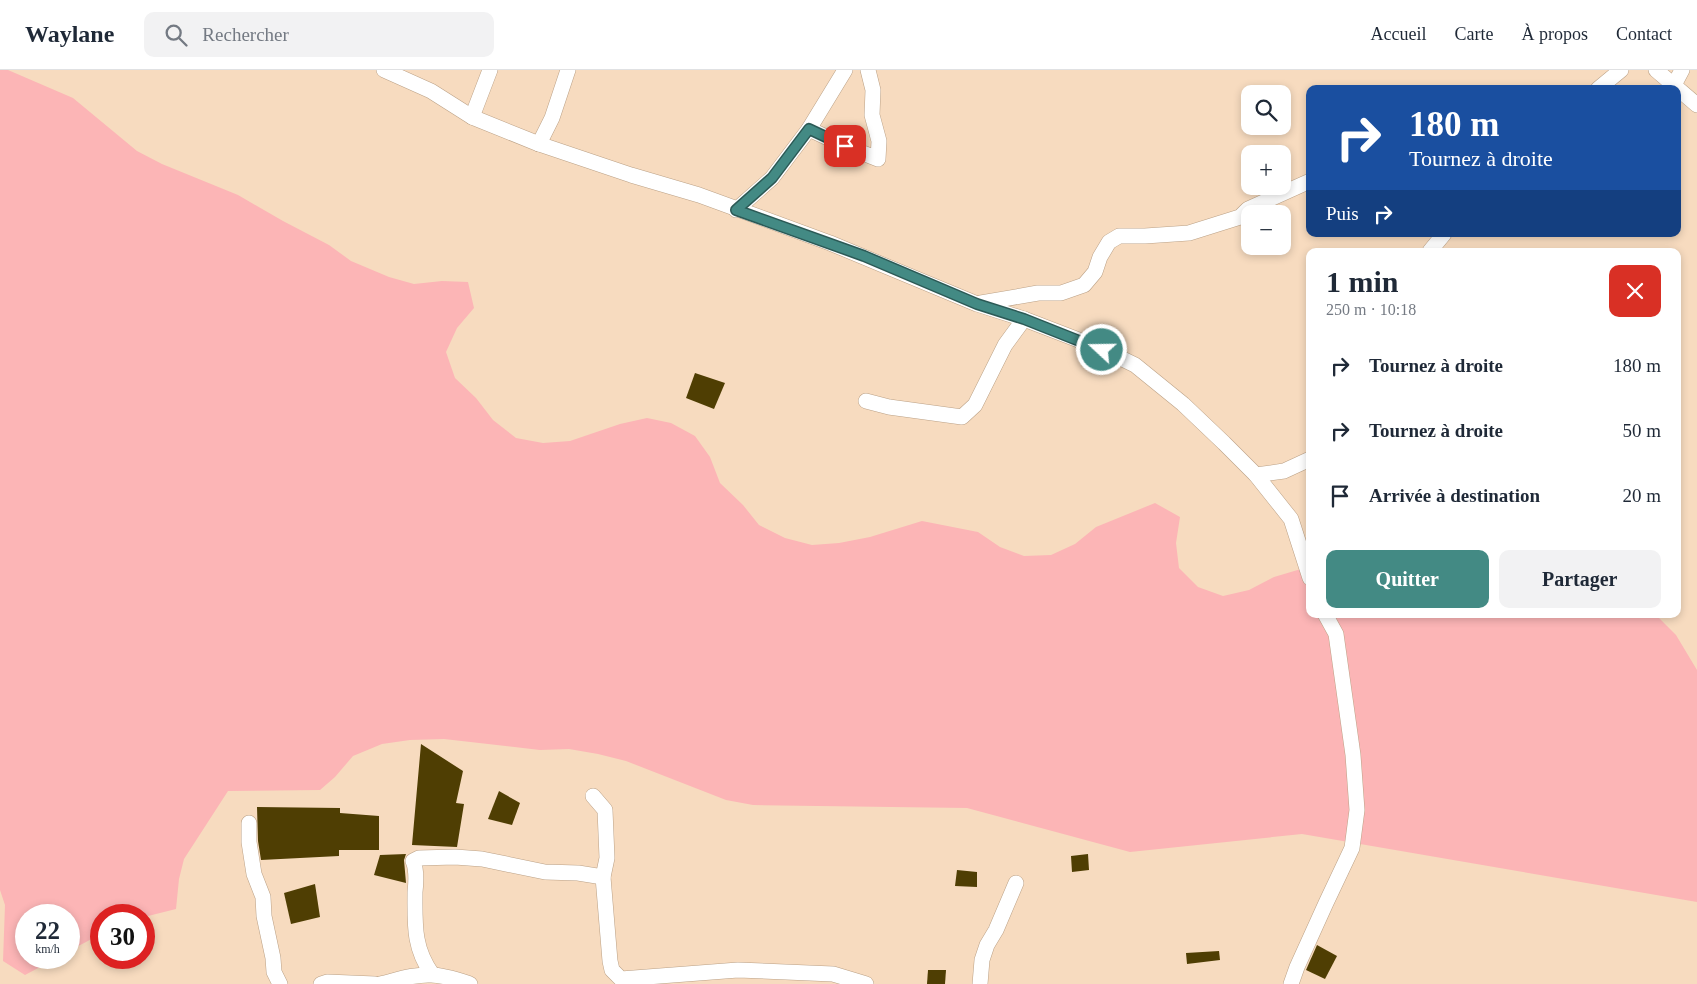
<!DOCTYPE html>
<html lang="fr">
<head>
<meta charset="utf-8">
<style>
  :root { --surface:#fff; --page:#f2f2f3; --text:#1f2937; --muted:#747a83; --line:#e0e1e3; --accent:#438a84 }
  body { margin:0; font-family:Georgia,serif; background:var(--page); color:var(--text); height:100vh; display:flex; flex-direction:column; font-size:19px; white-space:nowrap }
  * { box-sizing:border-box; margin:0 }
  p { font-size:16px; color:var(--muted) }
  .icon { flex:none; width:28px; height:28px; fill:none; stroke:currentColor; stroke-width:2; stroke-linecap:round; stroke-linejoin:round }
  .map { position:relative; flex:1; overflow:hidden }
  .drawer { position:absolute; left:1306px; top:178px; width:375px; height:370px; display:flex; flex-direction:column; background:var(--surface); border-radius:10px; box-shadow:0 2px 8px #0003 }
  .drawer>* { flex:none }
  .guide { position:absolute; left:1306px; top:15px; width:375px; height:152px; border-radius:10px; box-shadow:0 2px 8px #0003; background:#1a4fa0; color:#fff; overflow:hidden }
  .controls { position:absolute; left:1241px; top:15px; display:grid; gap:10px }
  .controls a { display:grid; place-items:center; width:50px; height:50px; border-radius:10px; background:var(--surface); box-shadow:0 2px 8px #0003; font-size:25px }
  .speed { position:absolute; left:15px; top:834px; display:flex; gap:10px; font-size:25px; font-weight:700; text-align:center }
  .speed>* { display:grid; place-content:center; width:65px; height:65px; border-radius:50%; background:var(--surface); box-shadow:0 2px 8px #0003; line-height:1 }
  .speed small { font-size:12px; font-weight:400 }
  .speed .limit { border:8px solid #d22; background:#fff; color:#111 }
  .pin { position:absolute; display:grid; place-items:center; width:42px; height:42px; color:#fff; margin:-21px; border-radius:10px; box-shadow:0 2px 8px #0006 }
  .me { position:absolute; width:55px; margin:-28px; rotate:291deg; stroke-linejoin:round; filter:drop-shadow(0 0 4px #0008) }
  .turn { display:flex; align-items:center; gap:18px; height:105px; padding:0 20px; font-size:22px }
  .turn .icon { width:65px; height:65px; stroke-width:2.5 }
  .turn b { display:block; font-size:35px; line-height:42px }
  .then { display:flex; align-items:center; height:48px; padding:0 20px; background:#0003; gap:10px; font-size:19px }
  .round { display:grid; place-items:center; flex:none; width:52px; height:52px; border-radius:10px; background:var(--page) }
  .summary { display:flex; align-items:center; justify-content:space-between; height:85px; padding:0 20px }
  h1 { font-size:30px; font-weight:800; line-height:38px }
  .primary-button { display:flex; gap:10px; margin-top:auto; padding:10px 20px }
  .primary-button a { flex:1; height:58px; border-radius:10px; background:var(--accent); color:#fff; font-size:20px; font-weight:800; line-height:58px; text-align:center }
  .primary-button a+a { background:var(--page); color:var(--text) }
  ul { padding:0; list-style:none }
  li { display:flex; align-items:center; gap:15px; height:65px; padding:0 20px }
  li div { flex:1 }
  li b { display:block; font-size:19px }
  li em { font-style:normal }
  header { display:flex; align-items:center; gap:30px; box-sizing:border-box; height:70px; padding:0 25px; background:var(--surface); border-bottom:1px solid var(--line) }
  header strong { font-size:24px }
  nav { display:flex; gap:28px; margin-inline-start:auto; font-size:18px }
  .search { width:350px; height:45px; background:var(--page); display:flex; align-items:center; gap:12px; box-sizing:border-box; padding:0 18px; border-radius:10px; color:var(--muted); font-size:19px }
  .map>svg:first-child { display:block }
  .green { fill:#fcb5b6 }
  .building { fill:#4f3e03 }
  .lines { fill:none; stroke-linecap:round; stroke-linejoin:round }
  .minor-casing { stroke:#bba186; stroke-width:16 }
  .minor { stroke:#fff; stroke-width:15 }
  .route-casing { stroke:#2c5a56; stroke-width:12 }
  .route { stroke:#438a84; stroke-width:9 }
</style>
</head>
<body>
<header>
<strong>Waylane</strong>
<div class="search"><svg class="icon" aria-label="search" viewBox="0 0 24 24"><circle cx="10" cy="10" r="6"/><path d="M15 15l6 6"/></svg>Rechercher</div>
<nav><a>Accueil</a><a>Carte</a><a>À propos</a><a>Contact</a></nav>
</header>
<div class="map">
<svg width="1697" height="914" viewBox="0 0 1697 914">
  <rect width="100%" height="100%" fill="#f7dbbf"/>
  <polygon class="green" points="0,0 8,0 73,28 137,81 162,94 238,125 283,151 329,175 351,191 389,207 414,214 442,211 468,212 474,238 457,258 446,282 455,308 476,328 493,350 516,368 543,373 570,371 620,354 647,348 671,353 695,366 710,387 720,413 743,435 759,455 785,468 812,475 839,473 870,467 922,451 978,462 1000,477 1024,486 1051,485 1075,474 1096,457 1155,433 1180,447 1176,473 1179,498 1198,517 1223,526 1249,520 1274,507 1301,499 1310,499 1310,544 1655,544 1676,565 1697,600 1697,832 1302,764 1130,782 967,738 753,735 726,730 626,691 598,684 569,679 540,680 444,669 410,670 382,674 353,686 335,707 320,720 228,721 184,789 179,809 176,839 144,847 144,845 101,845 101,864 69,881 69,845 26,845 26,888 57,888 25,905 3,891 5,835 0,820"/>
  <g class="building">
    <polygon points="695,303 725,313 714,339 686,328"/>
    <polygon points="421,674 463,701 456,733 464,734 457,777 412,775"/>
    <polygon points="499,721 520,733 512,755 488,749"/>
    <polygon points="257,737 340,738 340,743 379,746 379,780 339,780 339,786 261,790 258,771"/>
    <polygon points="406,784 404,790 406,813 374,805 380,785"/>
    <polygon points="1088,784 1089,800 1072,802 1071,786"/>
    <polygon points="957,800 977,802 977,817 955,816"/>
    <polygon points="315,814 320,847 291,854 284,823"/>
    <polygon points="1317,875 1337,886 1325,909 1306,900"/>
    <polygon points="1219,881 1220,890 1187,894 1186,883"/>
    <polygon points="928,900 946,900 945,914 927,914"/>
  </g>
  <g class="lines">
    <g class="minor-casing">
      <g id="minor">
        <polyline points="384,0 431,21 472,47 539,74 631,105 699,125 830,173 977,234 1024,249 1102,279 1135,295 1183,334 1224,373 1256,405 1291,449 1310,508"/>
        <polyline points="1656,0 1697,35"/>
        <polyline points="1674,15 1682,0"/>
        <polyline points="1598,19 1621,0"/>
        <polyline points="472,47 490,0"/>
        <polyline points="809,59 845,76 878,89 879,71 872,45 873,20 868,0"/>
        <polyline points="539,74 552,48 568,0"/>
        <polyline points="736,140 772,108 809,59 845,0"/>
        <polyline points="1430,181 1444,164"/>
        <polyline points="981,233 1038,223 1061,223 1084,215 1095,202 1100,187 1109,172 1119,166 1145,166 1189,163 1240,147 1248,139 1310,111"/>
        <polyline points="866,331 889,337 962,347 975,335 1005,275 1024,249"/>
        <polyline points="1256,405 1284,401 1310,389"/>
        <polyline points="593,726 605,740 607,788 603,807 610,891 612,900 621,909 738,900 833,904 866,914"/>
        <polyline points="249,753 249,772 254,804 263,827 264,846 273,888 274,902 280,914"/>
        <path d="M432,904C413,877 415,854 415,822C416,813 417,800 413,791L419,788L455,787L482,789L545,802L578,803L603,807"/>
        <polyline points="321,914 327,912 375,914"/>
        <path d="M380,914C397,910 414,904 431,905C444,905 458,910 470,914"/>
        <polyline points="980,914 982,890 987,875 996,860 1016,813"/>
        <polyline points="1291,914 1297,897 1326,833 1352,778 1357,740 1353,685 1336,564 1325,544"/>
      </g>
    </g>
    <use href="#minor" class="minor"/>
  </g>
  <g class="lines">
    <g class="route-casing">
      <polyline id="route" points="845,76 809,59 772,108 736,140 864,186 977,234 1024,249 1102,280"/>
    </g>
    <use href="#route" class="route"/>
  </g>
</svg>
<div class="controls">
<a><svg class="icon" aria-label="search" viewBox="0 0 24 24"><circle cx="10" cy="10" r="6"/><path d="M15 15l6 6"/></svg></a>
<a>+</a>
<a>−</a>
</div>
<div class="speed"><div>22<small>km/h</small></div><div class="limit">30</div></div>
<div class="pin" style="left:845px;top:76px;background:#d93025"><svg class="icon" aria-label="arrive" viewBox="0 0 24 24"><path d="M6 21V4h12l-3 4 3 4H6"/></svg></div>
<svg class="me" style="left:1102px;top:280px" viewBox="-20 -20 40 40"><circle r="17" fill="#438a84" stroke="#fff" stroke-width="3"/><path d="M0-11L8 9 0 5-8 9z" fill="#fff"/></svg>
<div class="guide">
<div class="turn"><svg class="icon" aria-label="right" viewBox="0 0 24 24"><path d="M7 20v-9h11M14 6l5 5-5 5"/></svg><div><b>180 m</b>Tournez à droite</div></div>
<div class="then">Puis<svg class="icon" aria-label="right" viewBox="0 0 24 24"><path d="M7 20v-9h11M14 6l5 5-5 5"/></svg></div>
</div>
<section class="drawer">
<div class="summary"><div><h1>1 min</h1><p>250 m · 10:18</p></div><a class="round" style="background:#d93025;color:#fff"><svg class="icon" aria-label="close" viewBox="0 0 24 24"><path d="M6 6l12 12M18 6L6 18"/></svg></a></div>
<ul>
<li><svg class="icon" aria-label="right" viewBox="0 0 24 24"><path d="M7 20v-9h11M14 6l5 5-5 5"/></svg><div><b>Tournez à droite</b></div><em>180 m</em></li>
<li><svg class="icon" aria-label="right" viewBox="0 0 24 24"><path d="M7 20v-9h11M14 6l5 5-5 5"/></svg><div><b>Tournez à droite</b></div><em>50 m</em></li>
<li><svg class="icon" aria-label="arrive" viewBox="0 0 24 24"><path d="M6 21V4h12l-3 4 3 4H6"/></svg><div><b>Arrivée à destination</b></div><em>20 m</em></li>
</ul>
<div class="primary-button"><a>Quitter</a><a>Partager</a></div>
</section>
</div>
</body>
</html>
